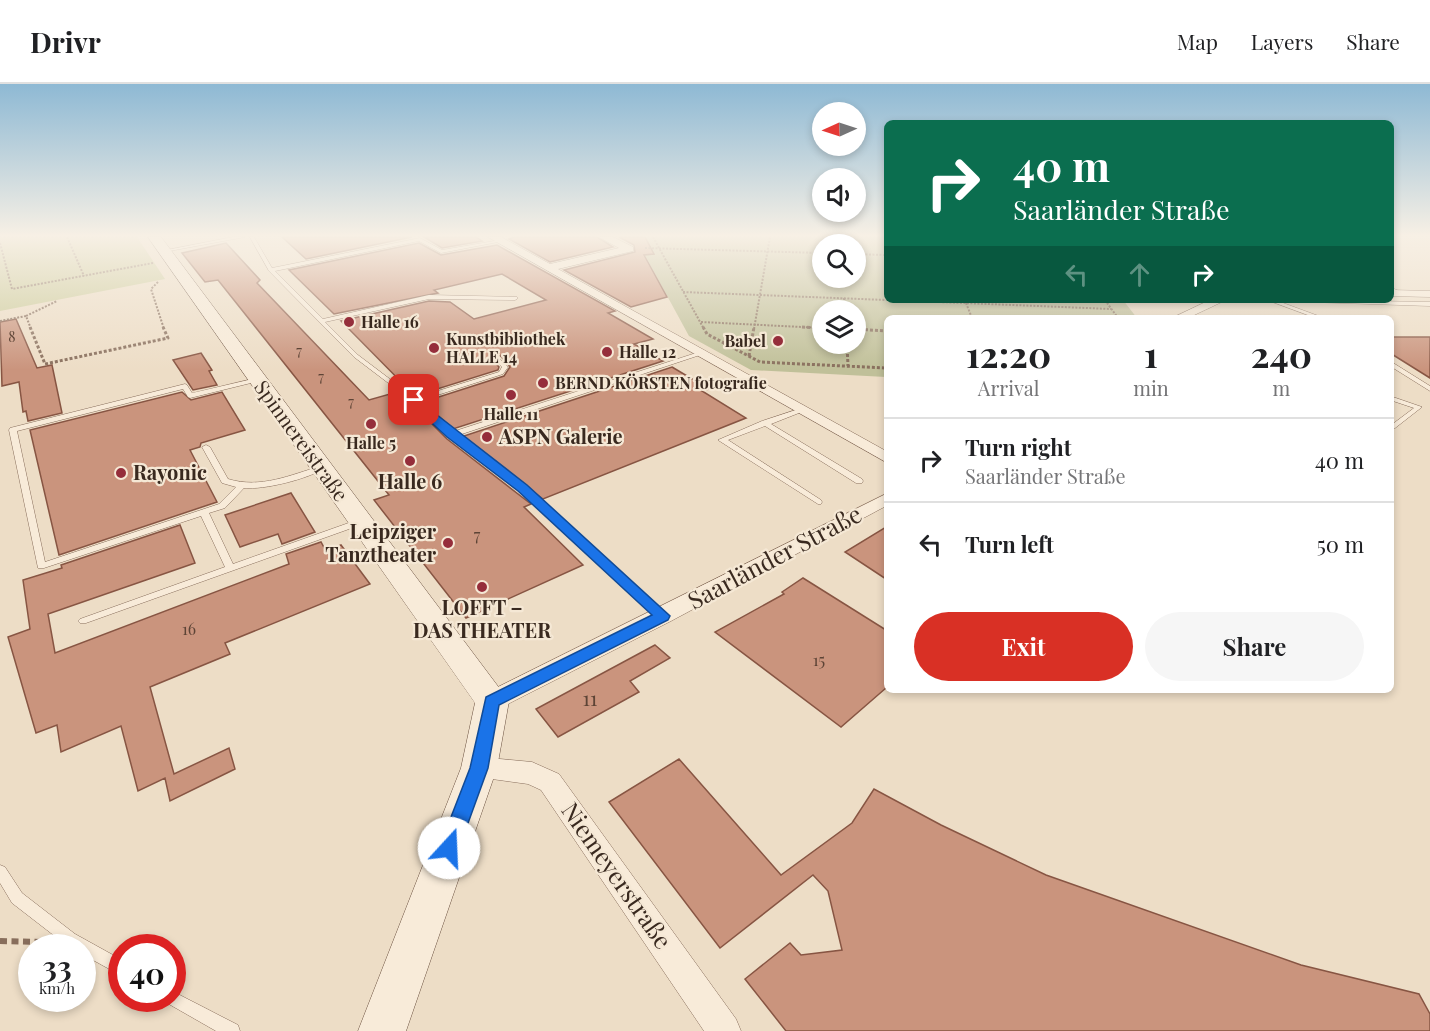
<!DOCTYPE html>
<html lang="en">
<head>
<meta charset="utf-8">
<style>
  :root { --surface:#fff; --page:#f6f6f6; --text:#202124; --muted:#757577; --line:#e0e0e0; --accent:#d93025 }
  body { margin:0; font-family:"Playfair Display",serif; background:var(--page); color:var(--text); height:100vh; display:flex; flex-direction:column; font-size:22px; white-space:nowrap }
  * { box-sizing:border-box; margin:0 }
  p { font-size:20px; color:var(--muted) }
  .icon { flex:none; width:33px; height:33px; fill:none; stroke:currentColor; stroke-width:2; stroke-linecap:round; stroke-linejoin:round }
  .map { position:relative; flex:1; overflow:hidden }
  .drawer { position:absolute; left:884px; top:231px; width:510px; height:378px; display:flex; flex-direction:column; background:var(--surface); border-radius:9px; box-shadow:0 3px 9px #0003 }
  .drawer>* { flex:none }
  .hud { position:absolute; left:884px; top:36px; width:510px; height:183px; border-radius:9px; box-shadow:0 3px 9px #0003; background:#0b6e4f; color:#fff; overflow:hidden }
  .needle { width:39px; rotate:267deg }
  .tools { position:absolute; left:812px; top:18px; display:grid; gap:12px }
  .tools a { display:grid; place-items:center; width:54px; height:54px; border-radius:50%; background:var(--surface); box-shadow:0 3px 9px #0003; font-size:30px }
  .speed { position:absolute; left:18px; top:850px; display:flex; gap:12px; font-size:30px; font-weight:700; text-align:center }
  .speed>* { display:grid; place-content:center; width:78px; height:78px; border-radius:50%; background:var(--surface); box-shadow:0 3px 9px #0003; line-height:1 }
  .speed small { font-size:15px; font-weight:400 }
  .speed .limit { border:9px solid #d22; background:#fff; color:#111 }
  .pin { position:absolute; display:grid; place-items:center; width:51px; height:51px; color:#fff; margin:-26px; border-radius:12px; box-shadow:0 3px 9px #0006 }
  .me { position:absolute; width:66px; margin:-33px; rotate:20deg; stroke-linejoin:round; filter:drop-shadow(0 0 4px #0008) }
  .turn { display:flex; align-items:center; gap:21px; height:126px; padding:0 30px; font-size:27px }
  .turn .icon { width:78px; height:78px; stroke-width:2.5 }
  .turn b { display:block; font-size:42px; line-height:51px }
  .lanes { display:flex; align-items:center; height:57px; padding:0 30px; background:#0003; justify-content:center; gap:30px; direction:ltr }
  .lanes .off { opacity:.35 }
  .eta { display:flex; justify-content:space-evenly; align-items:center; height:102px; text-align:center }
  .eta b { font-size:36px; font-weight:700; line-height:42px }
  .primary-button { display:flex; gap:12px; margin-top:auto; padding:12px 30px }
  .primary-button a { flex:1; height:69px; border-radius:36px; background:var(--accent); color:#fff; font-size:24px; font-weight:700; line-height:69px; text-align:center }
  .primary-button a+a { background:var(--page); color:var(--text) }
  ul { padding:0; list-style:none }
  li { display:flex; align-items:center; gap:18px; height:84px; padding:0 30px; border-top:2px solid var(--line) }
  li div { flex:1 }
  li b { display:block; font-size:22px }
  li em { font-style:normal }
  header { display:flex; align-items:center; gap:36px; box-sizing:border-box; height:84px; padding:0 30px; background:var(--surface); border-bottom:2px solid var(--line) }
  header strong { font-size:28px }
  nav { display:flex; gap:33px; margin-inline-start:auto; font-size:21px }
  .map>svg:first-child { display:block }
  .green { fill:#cbcb9a }
  .cemetery { fill:#c0c099; fill-rule:evenodd }
  .building { fill:#ca947d; stroke:#875543; stroke-width:1.5 }
  .lines { fill:none; stroke-linecap:round; stroke-linejoin:round }
  .lane-casing { stroke:#886e5c; stroke-width:1 }
  .street-casing { stroke:#886e5c; stroke-width:1 }
  .secondary-casing { stroke:#6a503f; stroke-width:1 }
  .path-far2 { stroke:#886e5c; stroke-width:2; stroke-dasharray:2 1.5; stroke-linecap:butt }
  .path-far1 { stroke:#886e5c; stroke-width:3; stroke-dasharray:3 2; stroke-linecap:butt }
  .path { stroke:#886e5c; stroke-width:6; stroke-dasharray:7 4.5; stroke-linecap:butt }
  .lane { fill:#f8ebd9; fill-rule:evenodd }
  .street { fill:#f8ebd9; fill-rule:evenodd }
  .secondary { fill:#f8ebd9; fill-rule:evenodd }
  .route { fill:#1a73e8; stroke:#114b97; stroke-width:1.5 }
  .poi-dot { fill:#952e3b; stroke:#f5e8d5; stroke-width:2 }
  .labels { text-anchor:middle; stroke-width:4.5; stroke-linejoin:round; paint-order:stroke }
  .far-number-label { font-size:14px; fill:#5d4436 }
  .far-poi-label { font-size:16px; font-weight:bold; fill:#39291f; stroke:#f5e8d5; text-anchor:start }
  .number-label { font-size:16px; fill:#5d4436 }
  .poi-label { font-size:20px; font-weight:bold; fill:#39291f; stroke:#f5e8d5; text-anchor:start }
  .street-label { font-size:20px; fill:#39291f; stroke:#f5e8d5 }
  .near-number-label { font-size:20px; fill:#5d4436 }
  .near-street-label { font-size:24px; fill:#39291f; stroke:#f5e8d5 }
</style>
</head>
<body>
<header>
<strong>Drivr</strong>
<nav><a>Map</a><a>Layers</a><a>Share</a></nav>
</header>
<div class="map">
<svg width="1430" height="947" viewBox="0 0 1430 947">
  <rect width="100%" height="100%" fill="#edddc6"/>
  <polygon class="green" points="0,153 137,153 165,195 0,227"/>
  <path class="cemetery" d="M635,153H886V216H1123L1137,234H886V293L751,286L689,252ZM822,160H855V194H822ZM822,226H855V260H822Z"/>
  <g class="building">
    <polygon points="282,153 412,153 306,175"/>
    <polygon points="424,153 476,153 482,157 442,164"/>
    <polygon points="514,153 597,153 613,163 550,178 509,155"/>
    <polygon points="619,153 645,153 654,170 644,171 667,213 631,223 564,186 635,168 634,161"/>
    <polygon points="226,159 260,196 257,199 369,316 397,308 411,319 447,355 531,420 524,423 583,481 466,534 374,416 389,411 218,196 205,198 182,169"/>
    <polygon points="419,159 441,171 497,161 615,227 608,229 653,255 634,260 663,277 453,345 423,318 504,292 510,283 499,270 490,273 499,283 498,286 415,312 341,237 429,217 450,218 474,235 546,216 502,190 434,206 438,209 334,230 289,186"/>
    <polygon points="16,235 37,284 52,281 62,329 28,337 26,327 23,328 19,298 2,302 0,238"/>
    <polygon points="1390,253 1430,253 1430,294 1390,269"/>
    <polygon points="201,269 212,286 209,287 217,301 193,306 173,276"/>
    <polygon points="672,283 709,305 702,307 746,334 543,415 461,353"/>
    <polygon points="182,308 191,316 222,308 245,346 201,359 200,363 190,366 217,418 59,471 30,346"/>
    <polygon points="291,409 315,448 282,460 278,450 240,463 225,431"/>
    <polygon points="180,441 195,479 48,530 55,569 289,480 286,470 321,458 326,467 341,461 370,500 225,559 230,570 150,603 174,690 229,664 235,685 170,717 165,694 138,707 121,642 61,668 57,641 36,649 8,553 30,545 23,496 62,484 61,481"/>
    <polygon points="886,443 886,495 845,468"/>
    <polygon points="803,494 886,546 886,604 841,643 715,548 784,510 782,508"/>
    <polygon points="655,561 670,574 630,597 639,608 558,653 536,625"/>
    <polygon points="679,675 781,791 852,739 874,705 941,741 1046,791 1301,881 1419,910 1430,930 1430,947 786,947 745,895 790,859 801,871 842,866 828,807 813,791 720,864 609,718"/>
  </g>
  <g class="lines">
    <g class="lane-casing">
      <g id="lane">
        <polygon points="233,153 245,153 164,168 162,167"/>
        <polygon points="250,153 254,153 272,184 420,154 442,166 500,156 498,158 441,169 419,157 275,187 323,235 429,211 517,213 517,215 515,216 429,215 325,238 358,271 415,314 499,288 502,283 492,273 497,272 508,283 503,290 419,317 452,348 696,269 700,269 700,271 456,352 525,402 666,530 668,532 666,534 660,534 519,406 448,353 412,317 354,273 269,187"/>
        <polygon points="1390,203 1401,208 1402,209 1399,211 1390,206"/>
        <polygon points="1267,216 1275,216 1324,234 1316,234"/>
        <polygon points="1307,216 1430,218 1430,222 1310,218"/>
        <polygon points="1390,277 1430,302 1430,307 1390,282"/>
        <path d="M257,294L259,295V297L190,314L188,313L183,305L17,347L45,478L219,420L236,403L222,399L202,363L206,361L210,363L228,395C261,405 290,391 321,382L325,384C308,395 264,406 244,404L225,424L209,429L233,480L357,436H363L364,438L363,440L86,539H80L78,537L80,535L225,483L201,432L44,484H38L9,346L10,344L185,300L187,301L192,309Z"/>
        <polygon points="1390,312 1422,323 1390,348 1390,342 1414,324 1390,316"/>
        <polygon points="802,324 804,325 804,327 771,340 862,395 863,397 862,399 856,399 765,342 728,356 821,416 822,418 821,420 818,420 718,356 762,337"/>
        <polygon points="0,781 5,783 22,809 75,850 122,876 122,892 82,870 82,864 72,864 65,860 12,819 0,799"/>
        <polygon points="172,907 238,941 240,947 216,947 167,919 165,915 172,915"/>
      </g>
    </g>
    <g class="street-casing">
      <g id="street">
        <polygon points="488,153 501,153 550,180 619,164 599,153 613,153 633,163 633,167 558,185 886,367 886,378"/>
        <polygon points="1390,206 1430,207 1430,213 1390,212"/>
        <polygon points="1210,216 1226,216 1188,234 1172,234"/>
        <polygon points="886,410 886,422 671,537 500,624 492,626 484,624 480,617 484,610"/>
        <polygon points="479,673 532,678 559,690 736,935 741,947 704,947 541,706 528,700 470,692 466,684 470,676"/>
      </g>
    </g>
    <g class="secondary-casing">
      <polygon id="secondary" points="148,153 161,153 509,617 497,684 406,947 358,947 461,684 475,619"/>
    </g>
    <g class="path-far2">
      <polyline points="67,153 84,192"/>
      <polyline points="653,153 704,245"/>
      <polyline points="842,153 842,160"/>
      <polyline points="0,159 12,205 153,179"/>
      <polyline points="645,164 822,169"/>
      <polyline points="855,170 886,171"/>
      <polyline points="158,198 151,205 164,245"/>
      <polyline points="683,208 886,216"/>
      <polyline points="844,214 845,226"/>
      <polyline points="890,216 1111,225"/>
      <polyline points="1105,216 1118,234"/>
      <polyline points="966,219 972,234"/>
      <polyline points="0,237 26,232"/>
      <polyline points="701,238 822,244"/>
      <polyline points="31,245 26,232 57,217"/>
      <polyline points="754,245 770,153"/>
    </g>
    <g class="path-far1">
      <polyline points="30,243 45,280 168,254 163,243"/>
      <polyline points="703,243 707,250 760,278 886,284"/>
      <polyline points="802,243 822,244"/>
      <polyline points="855,245 886,247"/>
      <polyline points="847,260 848,282"/>
      <polyline points="749,272 754,243"/>
    </g>
    <polyline class="path" points="0,857 44,858"/>
    <use href="#lane" class="lane"/>
    <use href="#street" class="street"/>
    <use href="#secondary" class="secondary"/>
  </g>
  <linearGradient id="sky" x2="0" y2="1"><stop stop-color="#8eb9d4"/><stop offset="0.53" stop-color="#f7f0e5"/><stop offset="1" stop-color="#f7f0e5" stop-opacity="0"/></linearGradient>
  <rect width="1430" height="286" fill="url(#sky)"/>
  <polygon class="route" points="414,313 527,401 670,532 668,536 499,621 488,684 459,764 456,770 449,773 442,770 439,764 470,684 486,613 652,531 518,407 447,353 410,319 410,314"/>
  <g class="poi-dot">
    <circle cx="349" cy="238" r="6"/>
    <circle cx="778" cy="257" r="6"/>
    <circle cx="434" cy="264" r="6"/>
    <circle cx="607" cy="268" r="6"/>
    <circle cx="543" cy="299" r="6"/>
    <circle cx="511" cy="311" r="6"/>
    <circle cx="371" cy="340" r="6"/>
    <circle cx="487" cy="353" r="6"/>
    <circle cx="410" cy="377" r="6"/>
    <circle cx="121" cy="389" r="6"/>
    <circle cx="448" cy="459" r="6"/>
    <circle cx="482" cy="503" r="6"/>
  </g>
  <g class="labels">
    <g class="far-number-label">
      <text x="12" y="258">8</text>
      <text x="299" y="272">7</text>
      <text x="321" y="298">7</text>
      <text x="351" y="323">7</text>
    </g>
    <g class="far-poi-label">
      <text x="361" y="244">Halle 16</text>
      <text x="446" y="261">Kunstbibliothek<tspan x="446" dy="18">HALLE 14</tspan></text>
      <text x="766" y="263" text-anchor="end">Babel</text>
      <text x="619" y="274">Halle 12</text>
      <text x="555" y="305">BERND KÖRSTEN fotografie</text>
      <text x="511" y="336" text-anchor="middle">Halle 11</text>
      <text x="371" y="365" text-anchor="middle">Halle 5</text>
    </g>
    <g class="number-label">
      <text x="477" y="457">7</text>
      <text x="189" y="551">16</text>
      <text x="819" y="582">15</text>
    </g>
    <g class="poi-label">
      <text x="499" y="360">ASPN Galerie</text>
      <text x="133" y="396">Rayonic</text>
      <text x="410" y="405" text-anchor="middle">Halle 6</text>
      <text x="436" y="455" text-anchor="end">Leipziger<tspan x="436" dy="23">Tanztheater</tspan></text>
      <text x="482" y="531" text-anchor="middle">LOFFT –<tspan x="482" dy="23">DAS THEATER</tspan></text>
    </g>
    <g class="street-label">
      <text transform="translate(301 357) rotate(54)" y="7">Spinnereistraße</text>
    </g>
    <g class="near-number-label">
      <text x="590" y="622">11</text>
    </g>
    <g class="near-street-label">
      <text transform="translate(775 474) rotate(-28)" y="8">Saarländer Straße</text>
      <text transform="translate(616 792) rotate(55)" y="8">Niemeyerstraße</text>
    </g>
  </g>
</svg>
<div class="tools">
<a><svg class="needle" viewBox="-14 -14 28 28"><path d="M0-13l5 13h-10z" fill="#e53935"/><path d="M0 13l5-13h-10z" fill="#757577"/></svg></a>
<a><svg class="icon" aria-label="sound" viewBox="0 0 24 24"><path d="M4 9h4l5-4v14l-5-4H4zM17 9q2 3 0 6"/></svg></a>
<a><svg class="icon" aria-label="search" viewBox="0 0 24 24"><circle cx="10" cy="10" r="6"/><path d="M15 15l6 6"/></svg></a>
<a><svg class="icon" aria-label="layers" viewBox="0 0 24 24"><path d="M12 4l9 5-9 5-9-5zM3 14l9 5 9-5"/></svg></a>
</div>
<div class="speed"><div>33<small>km/h</small></div><div class="limit">40</div></div>
<div class="pin" style="left:414px;top:316px;background:#d93025"><svg class="icon" aria-label="arrive" viewBox="0 0 24 24"><path d="M6 21V4h12l-3 4 3 4H6"/></svg></div>
<svg class="me" style="left:449px;top:764px" viewBox="-20 -20 40 40"><circle r="19" fill="#fff"/><path d="M0-13L10 11 0 6-10 11z" fill="#1a73e8"/></svg>
<div class="hud">
<div class="turn"><svg class="icon" aria-label="right" viewBox="0 0 24 24"><path d="M7 20v-9h11M14 6l5 5-5 5"/></svg><div><b>40 m</b>Saarländer Straße</div></div>
<div class="lanes"><svg class="icon off" aria-label="left" viewBox="0 0 24 24"><path d="M17 20v-9H6M10 6l-5 5 5 5"/></svg><svg class="icon off" aria-label="ahead" viewBox="0 0 24 24"><path d="M12 20V5M6 11l6-6 6 6"/></svg><svg class="icon" aria-label="right" viewBox="0 0 24 24"><path d="M7 20v-9h11M14 6l5 5-5 5"/></svg></div>
</div>
<section class="drawer">
<div class="eta">
<div><b>12:20</b><p>Arrival</p></div>
<div><b>1</b><p>min</p></div>
<div><b>240</b><p>m</p></div>
</div>
<ul>
<li><svg class="icon" aria-label="right" viewBox="0 0 24 24"><path d="M7 20v-9h11M14 6l5 5-5 5"/></svg><div><b>Turn right</b><p>Saarländer Straße</p></div><em>40 m</em></li>
<li><svg class="icon" aria-label="left" viewBox="0 0 24 24"><path d="M17 20v-9H6M10 6l-5 5 5 5"/></svg><div><b>Turn left</b></div><em>50 m</em></li>
</ul>
<div class="primary-button"><a>Exit</a><a>Share</a></div>
</section>
</div>
</body>
</html>
